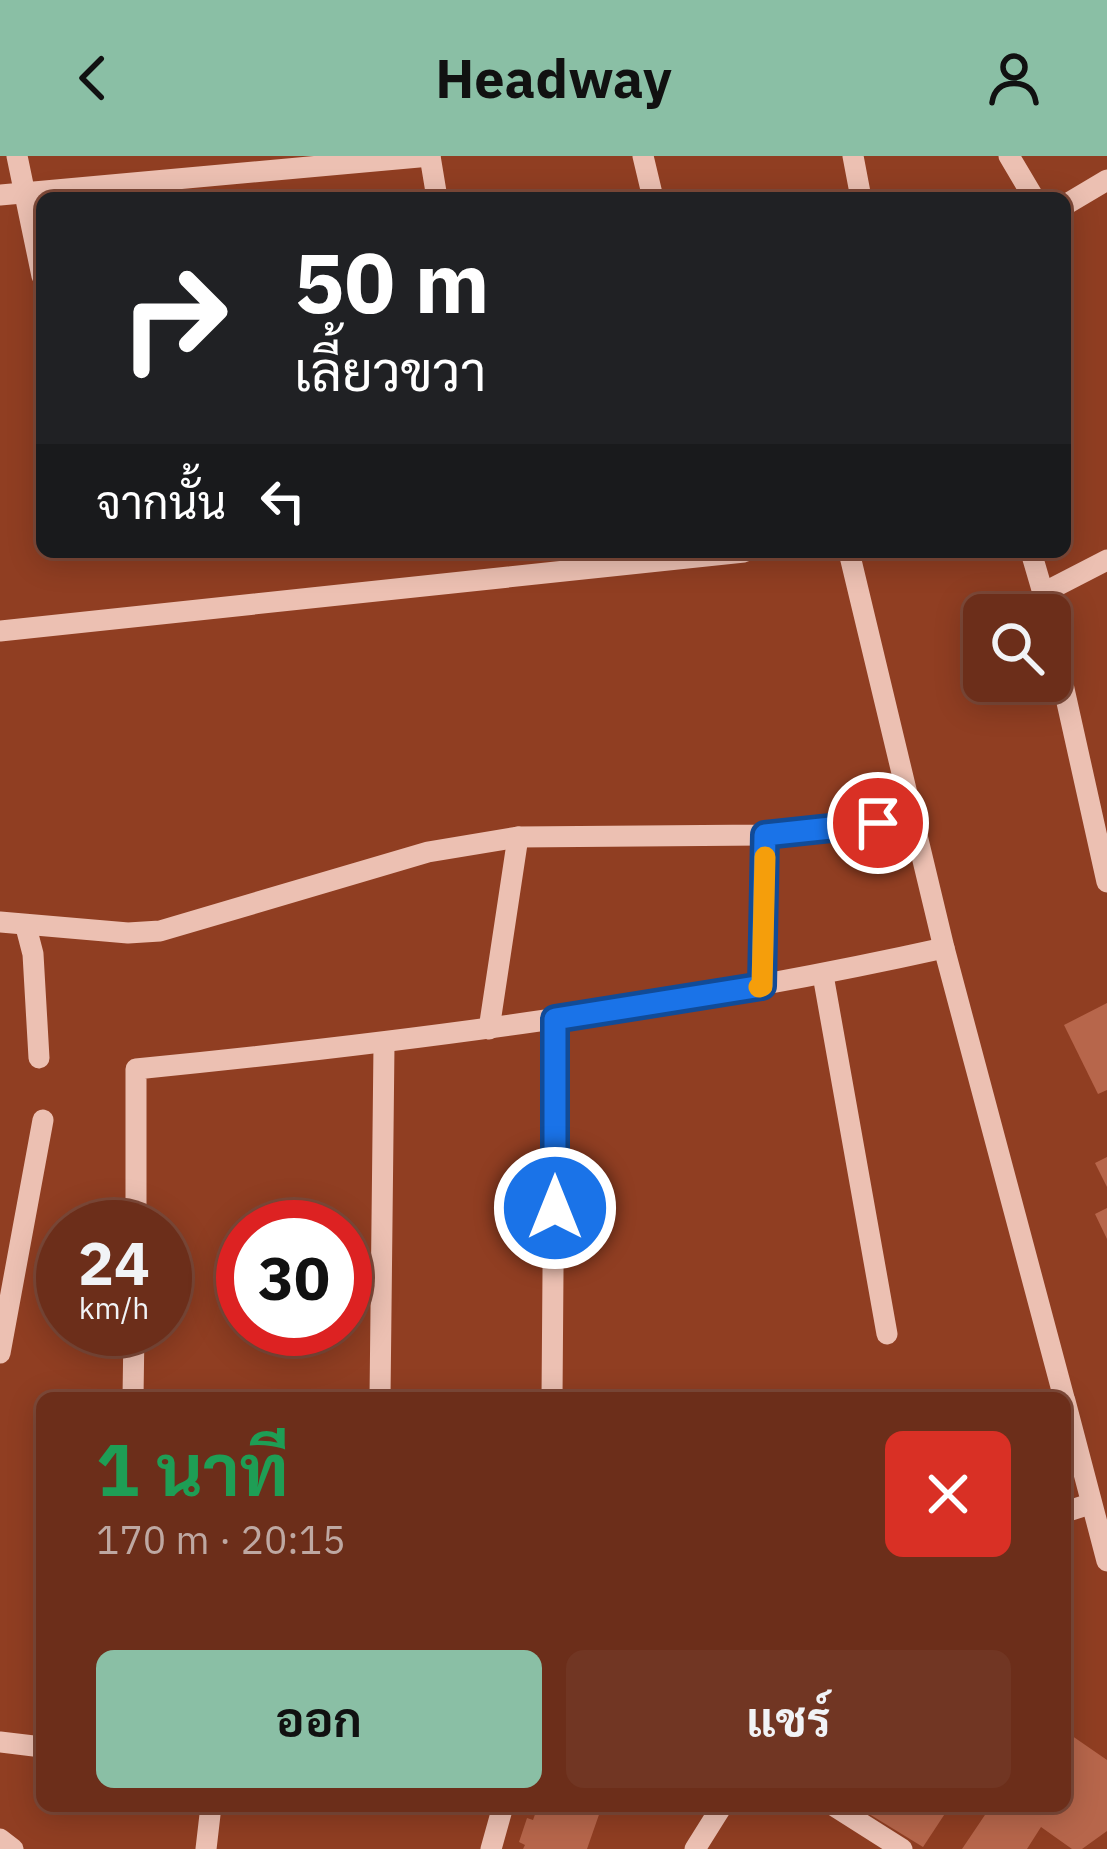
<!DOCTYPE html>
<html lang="th">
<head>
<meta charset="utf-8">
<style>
  :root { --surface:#6c2e1a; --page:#713623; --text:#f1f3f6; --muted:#bea8a2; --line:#7f4a39; --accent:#8abfa5 }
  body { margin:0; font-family:"IBM Plex Sans",Sarabun,sans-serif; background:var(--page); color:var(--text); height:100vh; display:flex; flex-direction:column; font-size:45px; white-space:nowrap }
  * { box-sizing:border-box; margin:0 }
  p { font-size:39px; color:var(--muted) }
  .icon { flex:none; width:66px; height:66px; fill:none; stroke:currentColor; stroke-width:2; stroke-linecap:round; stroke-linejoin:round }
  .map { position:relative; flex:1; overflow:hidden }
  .sheet { position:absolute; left:36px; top:1236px; width:1035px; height:420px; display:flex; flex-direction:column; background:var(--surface); border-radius:18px; box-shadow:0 6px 30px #0003,0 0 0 3px var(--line) }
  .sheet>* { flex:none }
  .banner { position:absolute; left:36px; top:36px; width:1035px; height:366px; border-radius:18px; box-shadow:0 6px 30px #0003,0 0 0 3px var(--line); background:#202124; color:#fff; overflow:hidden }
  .tools { position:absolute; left:963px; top:438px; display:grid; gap:24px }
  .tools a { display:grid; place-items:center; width:108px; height:108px; border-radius:18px; background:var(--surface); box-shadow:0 6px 30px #0003,0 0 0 3px var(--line); font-size:60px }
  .speed { position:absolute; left:36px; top:1044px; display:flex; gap:24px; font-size:60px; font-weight:700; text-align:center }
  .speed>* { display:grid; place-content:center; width:156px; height:156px; border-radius:50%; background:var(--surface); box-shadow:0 6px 30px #0003,0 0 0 3px var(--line); line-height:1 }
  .speed small { font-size:30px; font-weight:400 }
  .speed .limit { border:18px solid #d22; background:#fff; color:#111 }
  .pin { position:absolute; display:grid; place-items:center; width:102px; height:102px; color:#fff; margin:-51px; border:6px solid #fff; border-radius:50%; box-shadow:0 3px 12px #0007 }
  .me { position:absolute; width:132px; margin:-66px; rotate:0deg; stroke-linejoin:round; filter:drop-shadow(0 0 9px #0008) }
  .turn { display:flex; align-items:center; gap:42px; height:252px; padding:0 60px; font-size:54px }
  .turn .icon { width:156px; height:156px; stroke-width:2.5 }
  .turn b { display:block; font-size:84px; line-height:102px }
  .then { display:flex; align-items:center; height:114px; padding:0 60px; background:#0003; gap:24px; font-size:45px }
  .round { display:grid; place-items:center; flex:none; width:126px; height:126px; border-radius:18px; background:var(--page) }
  .head { display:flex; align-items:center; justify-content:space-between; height:204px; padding:0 60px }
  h1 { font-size:72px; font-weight:700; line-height:90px; color:#1e9e55 }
  .cta { display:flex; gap:24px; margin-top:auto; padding:24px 60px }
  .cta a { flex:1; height:138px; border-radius:18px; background:var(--accent); color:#111; font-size:48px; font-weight:700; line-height:138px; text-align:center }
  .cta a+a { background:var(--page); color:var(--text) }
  header { display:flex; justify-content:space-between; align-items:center; height:156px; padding:0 60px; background:var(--accent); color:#111; font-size:54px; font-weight:700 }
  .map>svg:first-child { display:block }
  .building { fill:#b7664b }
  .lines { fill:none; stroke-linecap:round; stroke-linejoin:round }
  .minor { stroke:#ecc0b2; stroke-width:21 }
  .route-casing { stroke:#114b97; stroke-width:30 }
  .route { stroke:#1a73e8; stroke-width:21 }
  .slow { stroke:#f59e0b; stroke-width:21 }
</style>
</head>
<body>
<header><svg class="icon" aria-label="back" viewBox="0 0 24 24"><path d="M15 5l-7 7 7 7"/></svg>Headway<svg class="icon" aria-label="person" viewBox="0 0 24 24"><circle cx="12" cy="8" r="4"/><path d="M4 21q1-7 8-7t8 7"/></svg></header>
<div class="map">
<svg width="1107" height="1693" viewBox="0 0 1107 1693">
  <rect width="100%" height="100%" fill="#903e22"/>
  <g class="building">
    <polygon points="1107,847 1107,934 1098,938 1064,869"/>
    <polygon points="1107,1001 1107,1031 1095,1007"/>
    <polygon points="1107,1052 1107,1083 1095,1058"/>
    <polygon points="1065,1575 1107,1604 1107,1675 1082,1693 1072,1693 1041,1671 1027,1693 962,1693 991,1650 1065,1650"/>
    <polygon points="538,1650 602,1650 587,1693 523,1693 525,1689 519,1686 527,1662 533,1664"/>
    <polygon points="856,1650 950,1650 923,1691"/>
  </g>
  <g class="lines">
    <g class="minor">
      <polyline points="17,0 42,120"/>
      <polyline points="430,0 437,42"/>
      <polyline points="643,0 653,42"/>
      <polyline points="853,0 861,42"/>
      <polyline points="1009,0 1034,42"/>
      <polyline points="0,39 430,0"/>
      <polyline points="1065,49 1107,24"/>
      <polyline points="849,396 944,792 1064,1242"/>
      <polyline points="1031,396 1043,437"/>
      <polyline points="1047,459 1043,437 1107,404"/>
      <polyline points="1050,470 1107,726"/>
      <polyline points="0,475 744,396"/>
      <polyline points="0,766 128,777 160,775 428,696 518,681 765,679 916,662"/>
      <polyline points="26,771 33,798 39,902"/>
      <polyline points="823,819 887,1178"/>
      <polyline points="762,830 765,679"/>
      <polyline points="489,873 518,681"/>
      <path d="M136,1071V913C408,886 678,851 944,792"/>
      <polyline points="0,1197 43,964"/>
      <polyline points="133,1242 134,1173"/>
      <polyline points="380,1242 384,889"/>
      <polyline points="552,1242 555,863"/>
      <polyline points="1065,1245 1107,1405"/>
      <polyline points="1065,1356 1090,1348"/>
      <polyline points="0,1586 42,1591"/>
      <polyline points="834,1650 902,1693"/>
      <polyline points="0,1683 13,1693"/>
      <polyline points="206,1693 211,1650"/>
      <polyline points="491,1693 503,1650"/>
      <polyline points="695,1693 722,1650"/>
    </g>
  </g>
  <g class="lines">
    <g class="route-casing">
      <polyline id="route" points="555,1052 555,863 762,830 765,679 878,667"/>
    </g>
    <use href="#route" class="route"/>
    <polyline class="slow" points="759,831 762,830 765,701"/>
  </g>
</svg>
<div class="tools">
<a><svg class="icon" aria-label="search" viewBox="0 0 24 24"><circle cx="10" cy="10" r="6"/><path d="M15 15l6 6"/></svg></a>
</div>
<div class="speed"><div>24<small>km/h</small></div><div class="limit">30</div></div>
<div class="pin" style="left:878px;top:667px;background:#d93025"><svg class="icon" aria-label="arrive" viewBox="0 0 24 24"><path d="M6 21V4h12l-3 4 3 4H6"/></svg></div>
<svg class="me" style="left:555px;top:1052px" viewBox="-20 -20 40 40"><circle r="17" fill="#1a73e8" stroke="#fff" stroke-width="3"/><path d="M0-11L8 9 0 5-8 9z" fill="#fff"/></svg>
<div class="banner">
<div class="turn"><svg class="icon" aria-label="right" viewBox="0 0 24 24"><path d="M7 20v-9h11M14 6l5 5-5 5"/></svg><div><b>50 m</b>เลี้ยวขวา</div></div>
<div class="then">จากนั้น<svg class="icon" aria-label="left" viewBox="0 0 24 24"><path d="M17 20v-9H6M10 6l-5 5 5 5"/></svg></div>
</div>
<section class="sheet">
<div class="head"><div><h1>1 นาที</h1><p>170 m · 20:15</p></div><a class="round" style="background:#d93025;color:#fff"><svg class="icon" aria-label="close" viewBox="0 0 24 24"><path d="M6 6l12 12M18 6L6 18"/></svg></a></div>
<div class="cta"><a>ออก</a><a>แชร์</a></div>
</section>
</div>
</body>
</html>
